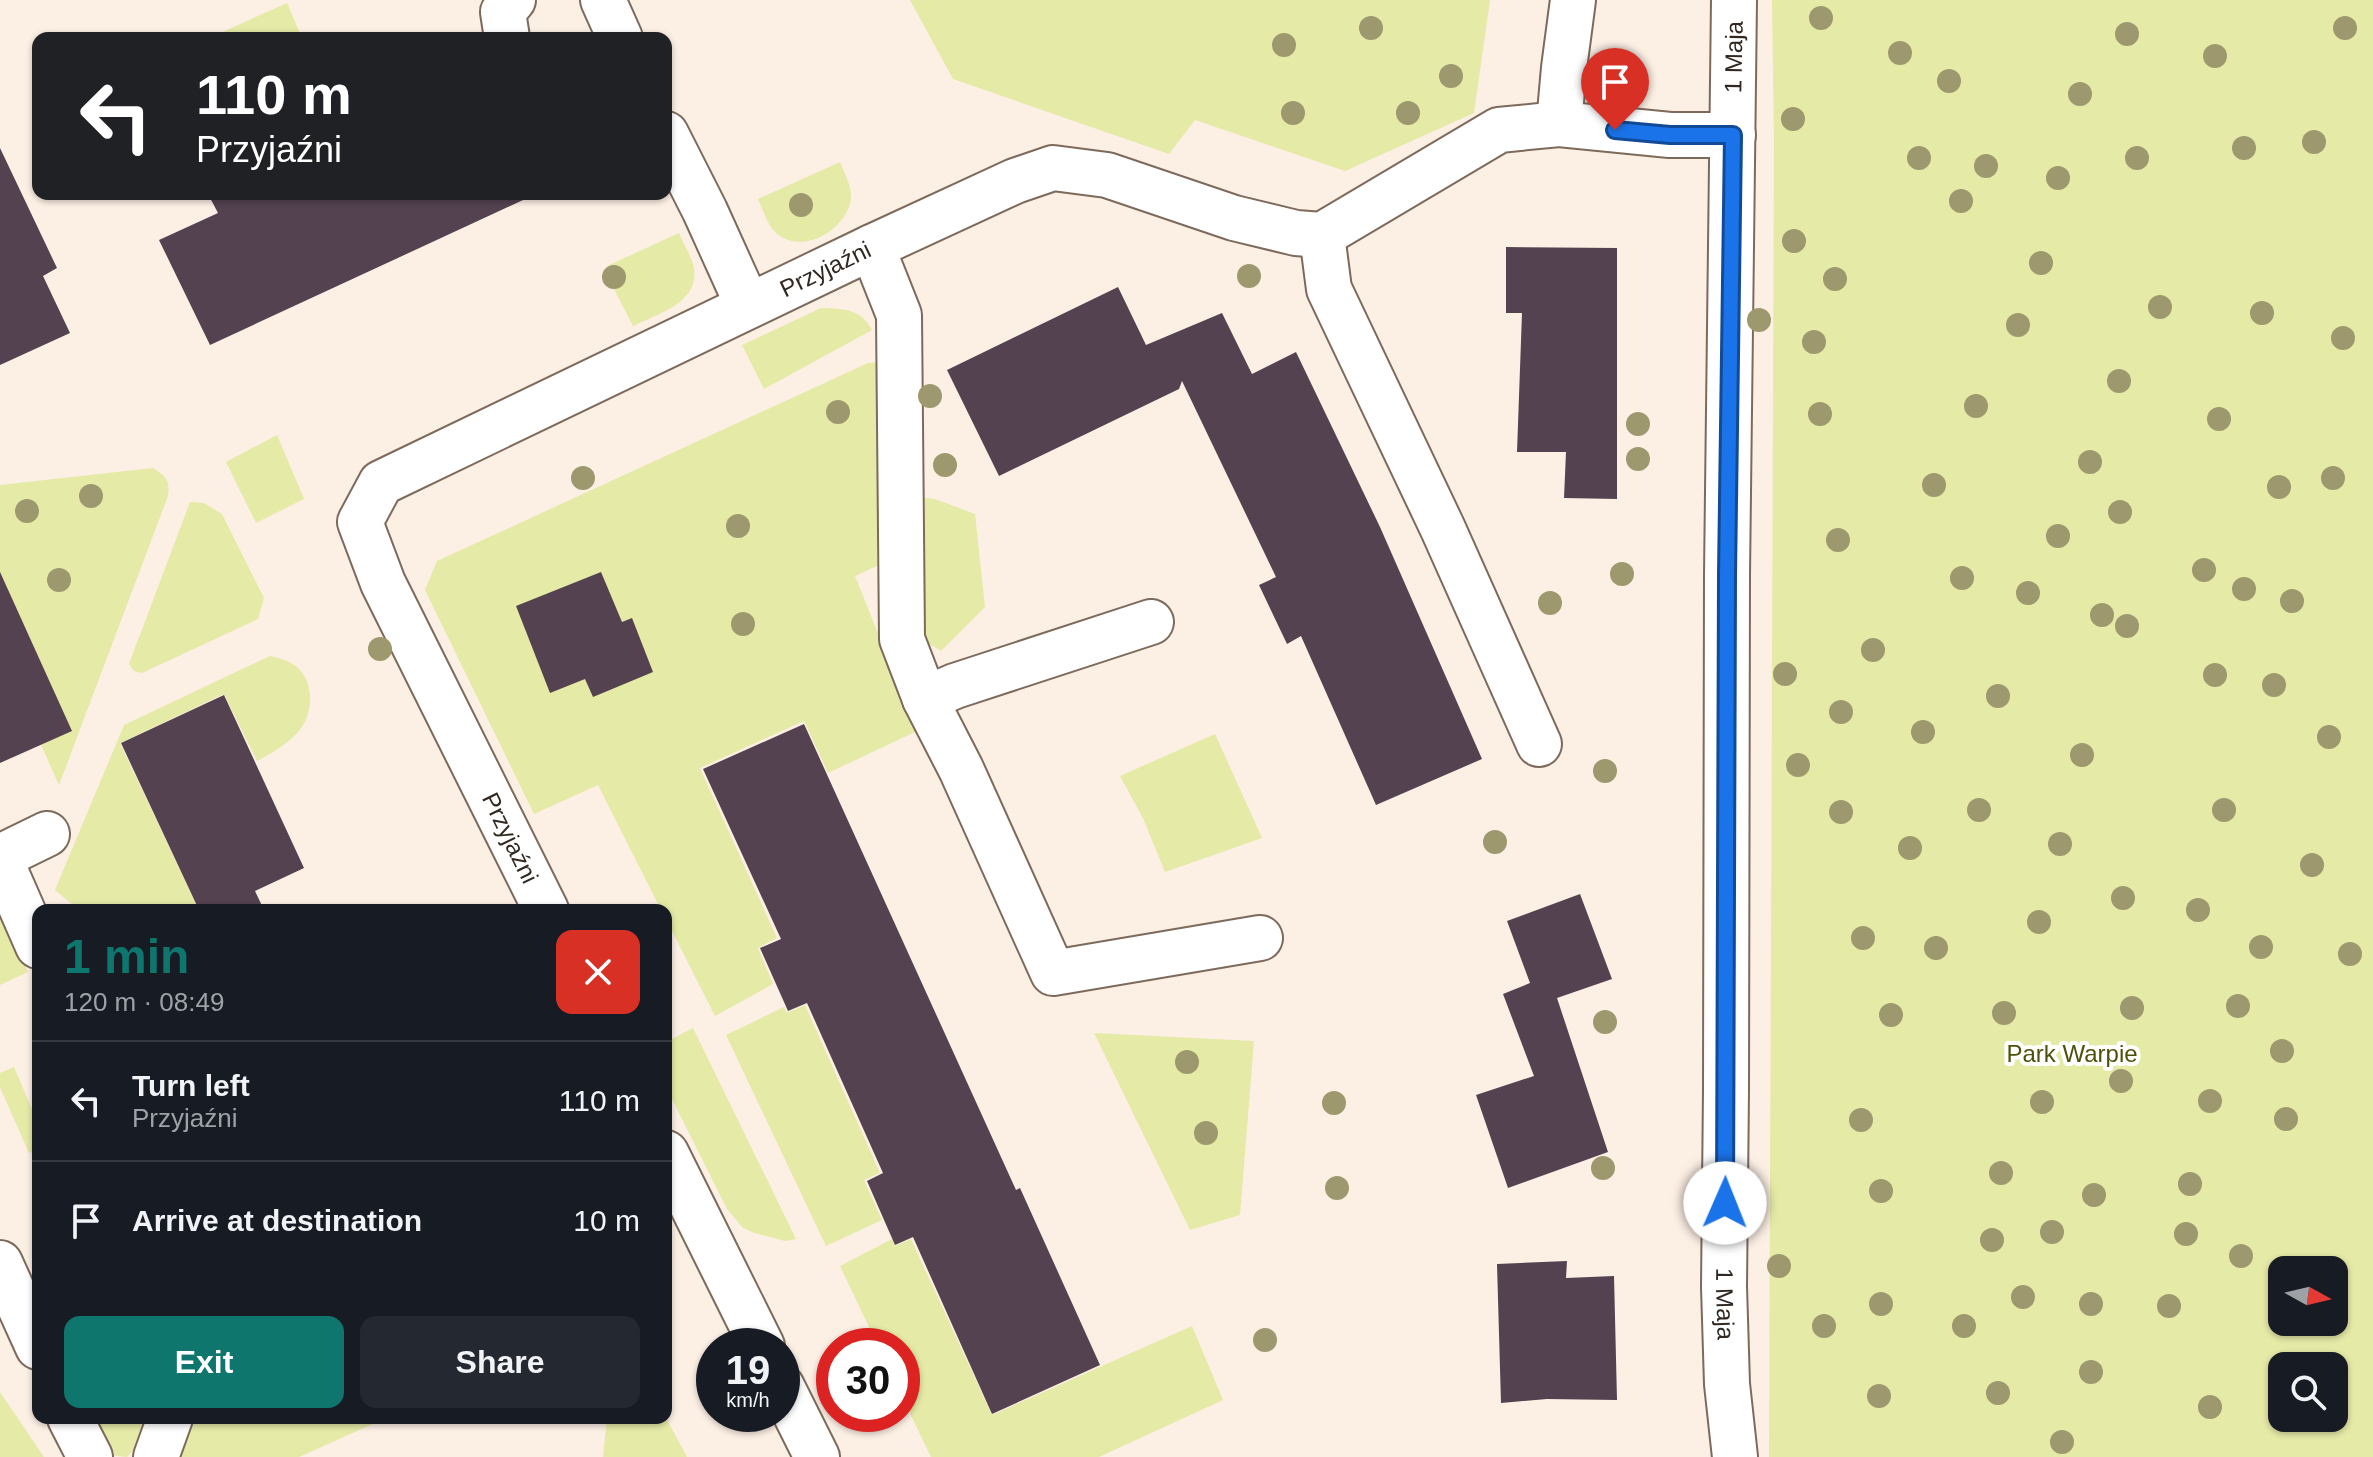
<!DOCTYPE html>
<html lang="en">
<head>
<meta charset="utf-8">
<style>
  :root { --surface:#171b24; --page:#242831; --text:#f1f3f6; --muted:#9ea1a6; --line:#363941; --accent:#0f766e }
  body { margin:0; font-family:Helvetica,sans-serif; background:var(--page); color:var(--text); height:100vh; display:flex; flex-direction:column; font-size:30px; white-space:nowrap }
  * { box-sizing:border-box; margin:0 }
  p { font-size:26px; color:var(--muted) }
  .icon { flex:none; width:44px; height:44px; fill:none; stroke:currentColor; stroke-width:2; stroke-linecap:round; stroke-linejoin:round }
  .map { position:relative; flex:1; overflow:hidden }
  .side { position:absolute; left:32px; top:904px; width:640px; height:520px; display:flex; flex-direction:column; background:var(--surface); border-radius:16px; box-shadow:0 2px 6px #0004 }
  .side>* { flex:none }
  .banner { position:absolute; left:32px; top:32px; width:640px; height:168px; border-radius:16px; box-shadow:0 2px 6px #0004; background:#202124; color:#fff; overflow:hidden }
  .needle { width:52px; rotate:98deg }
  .fabs { position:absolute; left:2268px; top:1256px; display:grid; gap:16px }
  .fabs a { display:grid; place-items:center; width:80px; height:80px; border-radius:16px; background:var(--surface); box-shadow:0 2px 6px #0004; font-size:40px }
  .speed { position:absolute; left:696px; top:1328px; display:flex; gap:16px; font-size:40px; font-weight:700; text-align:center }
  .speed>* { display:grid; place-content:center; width:104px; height:104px; border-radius:50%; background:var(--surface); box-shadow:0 2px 6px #0004; line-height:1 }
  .speed small { font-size:20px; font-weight:400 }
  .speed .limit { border:12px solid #d22; background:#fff; color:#111 }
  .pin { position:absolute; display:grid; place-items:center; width:68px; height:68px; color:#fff; margin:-82px -34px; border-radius:50% 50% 50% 0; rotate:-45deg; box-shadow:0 0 8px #0007 }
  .pin .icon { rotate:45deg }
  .me { position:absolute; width:88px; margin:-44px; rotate:1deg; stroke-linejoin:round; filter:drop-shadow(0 0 6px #0008) }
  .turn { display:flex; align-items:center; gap:28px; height:168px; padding:0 32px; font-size:36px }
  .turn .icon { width:104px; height:104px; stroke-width:2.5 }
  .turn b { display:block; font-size:56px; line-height:68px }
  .round { display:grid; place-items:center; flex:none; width:84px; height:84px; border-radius:16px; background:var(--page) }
  .head { display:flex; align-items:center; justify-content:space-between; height:136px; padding:0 32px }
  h1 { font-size:48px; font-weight:700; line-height:60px; color:var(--accent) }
  .cta { display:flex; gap:16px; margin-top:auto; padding:16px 32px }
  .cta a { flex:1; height:92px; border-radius:16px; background:var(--accent); color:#fff; font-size:32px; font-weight:700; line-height:92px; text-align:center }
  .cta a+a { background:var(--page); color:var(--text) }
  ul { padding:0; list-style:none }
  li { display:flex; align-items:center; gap:24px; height:120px; padding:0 32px; border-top:2px solid var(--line) }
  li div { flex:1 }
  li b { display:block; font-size:30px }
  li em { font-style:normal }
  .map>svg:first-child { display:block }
  .green { fill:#e5eaa7; fill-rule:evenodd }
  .building { fill:#544250 }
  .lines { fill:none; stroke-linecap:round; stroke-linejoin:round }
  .minor-casing { stroke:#7d6a5b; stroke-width:48 }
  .minor { stroke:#fff; stroke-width:44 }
  .tree { fill:#9d986d }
  .route-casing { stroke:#114b97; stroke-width:20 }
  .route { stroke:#1a73e8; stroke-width:14 }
  .labels { text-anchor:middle; stroke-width:8; stroke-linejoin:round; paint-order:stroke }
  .street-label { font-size:24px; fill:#302821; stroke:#fff }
  .park-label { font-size:24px; fill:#4f510b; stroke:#fff }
</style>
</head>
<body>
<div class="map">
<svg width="2373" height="1457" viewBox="0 0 2373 1457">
  <rect width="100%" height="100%" fill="#fcefe4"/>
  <g class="green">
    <polygon points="910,0 1490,0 1474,113 1345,171 1195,120 1169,154 953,79"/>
    <path d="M1772,0H2373V1457H1769L1774,141ZM2282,1270H2334V1322H2282ZM2282,1366H2334V1418H2282Z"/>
    <polygon points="287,3 302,38 209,38"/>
    <path d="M840,162C845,175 854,189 850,204C842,232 801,256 775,232C767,224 763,209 758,199Z"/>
    <path d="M679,233C683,244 693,258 694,269C699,303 657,314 633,326L611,283L607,266Z"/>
    <path d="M821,308C842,309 861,308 872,330L764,389L742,345Z"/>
    <polygon points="880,362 886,371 877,566 855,576 917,731 828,773 804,721 700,768 777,938 758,948 773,984 715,1016 666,919 666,910 661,910 598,785 534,814 425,590 437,561 868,363"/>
    <polygon points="277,435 304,499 256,523 226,462"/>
    <path d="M153,468C166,476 170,480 168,496L59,785L41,745L71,730L26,629L0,640V485Z"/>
    <polygon points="925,498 935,499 975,514 985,607 941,651 919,638 918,504"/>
    <polygon points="190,502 204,503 222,514 264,598 258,619 142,673 134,671 129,664"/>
    <path d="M270,656C280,658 291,661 299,669C315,686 313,715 298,732C286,745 272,753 257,761L224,694L120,743L199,910H79L55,890L124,725Z"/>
    <polygon points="1215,734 1262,838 1165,872 1143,818 1120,776"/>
    <polygon points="0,914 5,919 28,972 0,985"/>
    <polygon points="805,1005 880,1173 864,1180 882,1220 826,1246 726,1035 784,1007 787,1013"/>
    <polygon points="693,1028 796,1239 785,1241 754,1233 742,1227 727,1209 666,1087 666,1042"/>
    <polygon points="1094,1033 1254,1041 1240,1215 1190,1230"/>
    <polygon points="14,1067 38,1123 38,1149 29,1153 0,1087 0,1073"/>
    <polygon points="892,1239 895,1246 911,1239 992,1415 1192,1326 1223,1400 1099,1457 931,1457 902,1397 902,1346 878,1346 840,1266"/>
    <polygon points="0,1392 44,1457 0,1457"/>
    <polygon points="91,1418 145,1418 134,1449 127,1457 108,1455"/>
    <polygon points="195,1418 386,1418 299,1457 180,1457"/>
    <polygon points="607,1418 666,1418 687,1457 603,1457"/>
  </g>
  <g class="building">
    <polygon points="0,148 57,268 43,276 70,333 0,365"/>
    <polygon points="208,194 536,194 210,345 159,240 218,213"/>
    <polygon points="1506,247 1617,248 1617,499 1564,498 1566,452 1517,452 1522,313 1506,313"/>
    <polygon points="1118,287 1146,345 1222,313 1252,374 1296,352 1380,527 1482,759 1376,805 1301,636 1287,644 1259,585 1276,577 1182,381 1179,389 999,476 947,370"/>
    <polygon points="0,572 72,731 0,763"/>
    <polygon points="601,572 622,622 632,618 653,672 593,697 585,679 550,693 516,606"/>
    <polygon points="224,695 304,868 255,891 264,910 199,910 121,743"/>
    <polygon points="804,724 1016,1190 1020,1188 1100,1365 992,1414 913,1237 895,1245 867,1181 883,1173 807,1003 788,1011 760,948 781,939 703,769"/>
    <polygon points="1580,894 1612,979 1557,998 1608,1152 1508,1188 1476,1095 1534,1076 1503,994 1530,983 1507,921"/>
    <polygon points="1567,1261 1566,1278 1614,1276 1617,1400 1547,1399 1501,1403 1497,1264"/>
  </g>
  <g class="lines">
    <g class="minor-casing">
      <g id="minor">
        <polyline points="603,0 620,38"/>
        <path id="s1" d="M1734,0L1727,575L1726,1090L1724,1287L1727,1384L1735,1457"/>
        <polyline points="507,38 503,12 513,0"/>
        <polyline points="1559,124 1564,68 1573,0"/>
        <polyline points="666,134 705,211 748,306"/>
        <polyline points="1322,235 1329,289 1443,529 1539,744"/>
        <polyline points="872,247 899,315 902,639 925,699 961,769 1053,973 1260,938"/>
        <polyline points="925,699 955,686 1151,622"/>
        <polyline points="0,857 47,834"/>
        <polyline points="0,859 38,946"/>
        <path id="s2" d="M546,910L383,583L360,522L381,483L872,247L1015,181L1053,168L1107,175L1234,218L1296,233L1322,235L1499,130L1559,124L1670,135H1733"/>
        <polyline points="666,1153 762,1346"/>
        <polyline points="0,1263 38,1347"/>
        <polyline points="782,1387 817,1457"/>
        <polyline points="70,1418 90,1457"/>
        <polyline points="156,1457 170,1418"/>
      </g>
    </g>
    <use href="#minor" class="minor"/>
  </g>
  <g class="tree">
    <circle cx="1821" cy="18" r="12"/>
    <circle cx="1371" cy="28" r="12"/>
    <circle cx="2345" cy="28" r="12"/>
    <circle cx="2127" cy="34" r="12"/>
    <circle cx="1284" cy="45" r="12"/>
    <circle cx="1900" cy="53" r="12"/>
    <circle cx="2215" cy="56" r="12"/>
    <circle cx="1451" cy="76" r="12"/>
    <circle cx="1949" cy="81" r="12"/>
    <circle cx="2080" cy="94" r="12"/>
    <circle cx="1293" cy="113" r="12"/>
    <circle cx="1408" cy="113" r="12"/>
    <circle cx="1793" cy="119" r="12"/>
    <circle cx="2314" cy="142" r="12"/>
    <circle cx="2244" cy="148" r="12"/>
    <circle cx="1919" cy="158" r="12"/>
    <circle cx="2137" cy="158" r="12"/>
    <circle cx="1986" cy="166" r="12"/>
    <circle cx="2058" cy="178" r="12"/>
    <circle cx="1961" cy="201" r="12"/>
    <circle cx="801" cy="205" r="12"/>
    <circle cx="1794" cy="241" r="12"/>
    <circle cx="2041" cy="263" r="12"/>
    <circle cx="1249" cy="276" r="12"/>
    <circle cx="614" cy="277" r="12"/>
    <circle cx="1835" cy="279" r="12"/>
    <circle cx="2160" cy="307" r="12"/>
    <circle cx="2262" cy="313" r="12"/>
    <circle cx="1759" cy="320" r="12"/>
    <circle cx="2018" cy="325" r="12"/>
    <circle cx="2343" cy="338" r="12"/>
    <circle cx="1814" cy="342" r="12"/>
    <circle cx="2119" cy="381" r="12"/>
    <circle cx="930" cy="396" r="12"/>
    <circle cx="1976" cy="406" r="12"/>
    <circle cx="838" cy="412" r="12"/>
    <circle cx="1820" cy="414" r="12"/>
    <circle cx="2219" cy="419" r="12"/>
    <circle cx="1638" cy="424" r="12"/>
    <circle cx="1638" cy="459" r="12"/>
    <circle cx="2090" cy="462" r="12"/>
    <circle cx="945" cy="465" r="12"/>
    <circle cx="583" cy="478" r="12"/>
    <circle cx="2333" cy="478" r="12"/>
    <circle cx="1934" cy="485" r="12"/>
    <circle cx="2279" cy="487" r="12"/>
    <circle cx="91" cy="496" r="12"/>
    <circle cx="27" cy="511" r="12"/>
    <circle cx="2120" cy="512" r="12"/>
    <circle cx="738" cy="526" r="12"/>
    <circle cx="2058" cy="536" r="12"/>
    <circle cx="1838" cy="540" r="12"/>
    <circle cx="2204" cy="570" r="12"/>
    <circle cx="1622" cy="574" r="12"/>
    <circle cx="1962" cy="578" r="12"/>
    <circle cx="59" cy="580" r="12"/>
    <circle cx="2244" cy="589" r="12"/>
    <circle cx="2028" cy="593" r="12"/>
    <circle cx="2292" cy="601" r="12"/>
    <circle cx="1550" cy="603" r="12"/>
    <circle cx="2102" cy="615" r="12"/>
    <circle cx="743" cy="624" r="12"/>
    <circle cx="2127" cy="626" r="12"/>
    <circle cx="380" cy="649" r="12"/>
    <circle cx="1873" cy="650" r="12"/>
    <circle cx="1785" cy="674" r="12"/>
    <circle cx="2215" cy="675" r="12"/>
    <circle cx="2274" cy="685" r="12"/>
    <circle cx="1998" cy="696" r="12"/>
    <circle cx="1841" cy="712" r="12"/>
    <circle cx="1923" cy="732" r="12"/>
    <circle cx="2329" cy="737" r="12"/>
    <circle cx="2082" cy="755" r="12"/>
    <circle cx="1798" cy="765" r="12"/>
    <circle cx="1605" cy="771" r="12"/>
    <circle cx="1979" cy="810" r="12"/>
    <circle cx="2224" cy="810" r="12"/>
    <circle cx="1841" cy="812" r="12"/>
    <circle cx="1495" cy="842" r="12"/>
    <circle cx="2060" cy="844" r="12"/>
    <circle cx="1910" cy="848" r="12"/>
    <circle cx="2312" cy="865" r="12"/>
    <circle cx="2123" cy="898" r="12"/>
    <circle cx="2198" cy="910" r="12"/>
    <circle cx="2039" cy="922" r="12"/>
    <circle cx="1863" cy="938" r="12"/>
    <circle cx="2261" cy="947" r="12"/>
    <circle cx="1936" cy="948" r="12"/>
    <circle cx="2350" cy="954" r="12"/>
    <circle cx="2238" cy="1006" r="12"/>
    <circle cx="2132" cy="1008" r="12"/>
    <circle cx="2004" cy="1013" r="12"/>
    <circle cx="1891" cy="1015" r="12"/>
    <circle cx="1605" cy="1022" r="12"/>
    <circle cx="2282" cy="1051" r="12"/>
    <circle cx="1187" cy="1062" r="12"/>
    <circle cx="2121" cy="1081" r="12"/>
    <circle cx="2210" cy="1101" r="12"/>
    <circle cx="2042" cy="1102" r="12"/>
    <circle cx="1334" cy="1103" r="12"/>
    <circle cx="2286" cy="1119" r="12"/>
    <circle cx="1861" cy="1120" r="12"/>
    <circle cx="1206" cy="1133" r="12"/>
    <circle cx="1603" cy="1168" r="12"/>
    <circle cx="2001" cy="1173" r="12"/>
    <circle cx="2190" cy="1184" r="12"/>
    <circle cx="1337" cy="1188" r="12"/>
    <circle cx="1881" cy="1191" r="12"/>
    <circle cx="2094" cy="1195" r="12"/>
    <circle cx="2052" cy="1232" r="12"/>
    <circle cx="2186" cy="1234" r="12"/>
    <circle cx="1992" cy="1240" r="12"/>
    <circle cx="2241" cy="1256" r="12"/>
    <circle cx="1779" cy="1266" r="12"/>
    <circle cx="2023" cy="1297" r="12"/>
    <circle cx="1881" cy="1304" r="12"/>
    <circle cx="2091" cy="1304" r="12"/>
    <circle cx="2169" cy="1306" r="12"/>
    <circle cx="1824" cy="1326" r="12"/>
    <circle cx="1964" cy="1326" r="12"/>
    <circle cx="1265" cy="1340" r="12"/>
    <circle cx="2091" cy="1372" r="12"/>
    <circle cx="1998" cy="1393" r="12"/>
    <circle cx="1879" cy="1396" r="12"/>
    <circle cx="2210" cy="1407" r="12"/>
    <circle cx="2062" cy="1442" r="12"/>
  </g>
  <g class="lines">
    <g class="route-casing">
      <polyline id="route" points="1615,130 1670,135 1733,135 1727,575 1725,1203"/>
    </g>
    <use href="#route" class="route"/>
  </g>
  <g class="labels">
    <g class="street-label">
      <text transform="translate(1734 57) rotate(-89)" y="8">1 Maja</text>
      <text dy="8" stroke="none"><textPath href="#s2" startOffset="968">Przyjaźni</textPath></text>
      <text transform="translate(510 838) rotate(64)" y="8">Przyjaźni</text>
      <text dy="8" stroke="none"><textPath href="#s1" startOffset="1304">1 Maja</textPath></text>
    </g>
    <g class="park-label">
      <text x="2072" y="1062">Park Warpie</text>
    </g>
  </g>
</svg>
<div class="fabs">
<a><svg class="needle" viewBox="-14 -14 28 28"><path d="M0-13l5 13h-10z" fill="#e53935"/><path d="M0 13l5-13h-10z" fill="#9ea1a6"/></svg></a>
<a><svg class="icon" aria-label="search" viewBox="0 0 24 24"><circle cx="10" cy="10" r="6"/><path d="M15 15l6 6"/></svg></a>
</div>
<div class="speed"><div>19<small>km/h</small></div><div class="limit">30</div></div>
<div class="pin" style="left:1615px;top:130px;background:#d93025"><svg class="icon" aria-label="arrive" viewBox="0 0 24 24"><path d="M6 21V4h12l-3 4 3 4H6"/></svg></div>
<svg class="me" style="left:1725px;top:1203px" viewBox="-20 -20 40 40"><circle r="19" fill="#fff"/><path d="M0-13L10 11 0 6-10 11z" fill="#1a73e8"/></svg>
<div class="banner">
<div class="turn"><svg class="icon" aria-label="left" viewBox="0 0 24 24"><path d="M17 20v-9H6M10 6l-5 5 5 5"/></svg><div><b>110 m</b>Przyjaźni</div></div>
</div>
<section class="side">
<div class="head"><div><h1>1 min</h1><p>120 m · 08:49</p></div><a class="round" style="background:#d93025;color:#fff"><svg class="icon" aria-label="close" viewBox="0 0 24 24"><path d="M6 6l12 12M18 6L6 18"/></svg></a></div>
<ul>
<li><svg class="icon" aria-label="left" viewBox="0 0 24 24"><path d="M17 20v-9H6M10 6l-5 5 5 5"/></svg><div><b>Turn left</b><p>Przyjaźni</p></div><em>110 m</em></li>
<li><svg class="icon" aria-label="arrive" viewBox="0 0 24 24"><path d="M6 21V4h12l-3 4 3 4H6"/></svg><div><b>Arrive at destination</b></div><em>10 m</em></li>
</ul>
<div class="cta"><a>Exit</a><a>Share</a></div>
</section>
</div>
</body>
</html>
